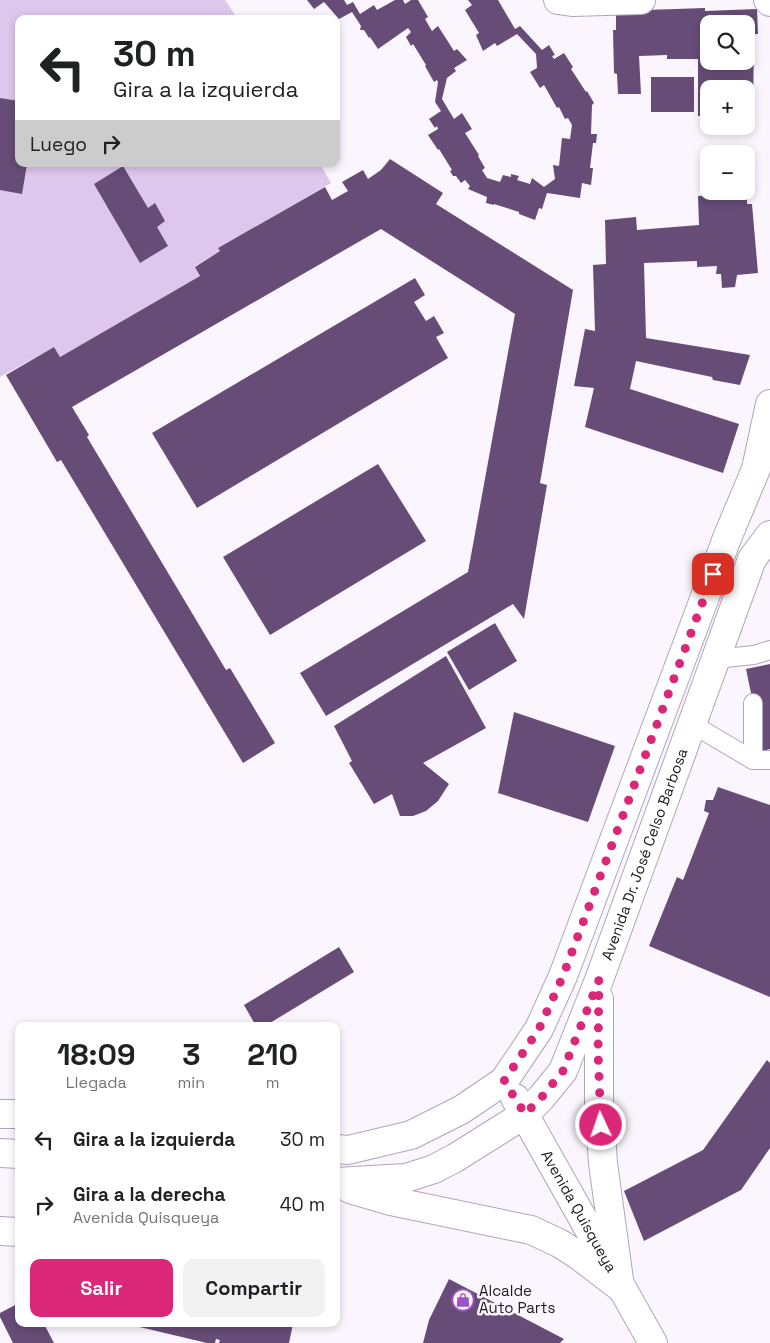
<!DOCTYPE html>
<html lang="es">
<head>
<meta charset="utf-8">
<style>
  :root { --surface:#fff; --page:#f2f2f2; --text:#202124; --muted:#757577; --accent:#db2777 }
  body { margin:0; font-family:"Space Grotesk",sans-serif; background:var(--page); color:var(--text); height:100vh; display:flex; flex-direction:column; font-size:19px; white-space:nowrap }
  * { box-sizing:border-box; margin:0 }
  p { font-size:16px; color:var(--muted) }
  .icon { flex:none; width:28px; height:28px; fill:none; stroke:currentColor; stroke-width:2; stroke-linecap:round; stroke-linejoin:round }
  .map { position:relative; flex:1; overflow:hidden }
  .details { position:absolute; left:15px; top:1022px; width:325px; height:305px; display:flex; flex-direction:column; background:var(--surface); border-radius:10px; box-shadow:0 2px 8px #0003 }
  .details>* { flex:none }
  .hud { position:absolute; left:15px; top:15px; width:325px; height:152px; border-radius:10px; box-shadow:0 2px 8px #0003; background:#fff; color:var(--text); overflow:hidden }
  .buttons { position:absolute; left:700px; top:15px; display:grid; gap:10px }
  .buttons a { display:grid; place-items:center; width:55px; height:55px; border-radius:10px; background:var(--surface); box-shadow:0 2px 8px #0003; font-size:25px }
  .pin { position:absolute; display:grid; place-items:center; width:42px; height:42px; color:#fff; margin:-21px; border-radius:10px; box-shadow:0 2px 8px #0006 }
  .me { position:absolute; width:55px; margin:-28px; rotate:357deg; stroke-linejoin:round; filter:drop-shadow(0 0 4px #0008) }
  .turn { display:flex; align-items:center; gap:18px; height:105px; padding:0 15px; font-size:22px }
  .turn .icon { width:65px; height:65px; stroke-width:2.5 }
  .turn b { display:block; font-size:35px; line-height:42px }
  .then { display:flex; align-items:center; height:48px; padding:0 15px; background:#0003; gap:10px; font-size:19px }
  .eta { display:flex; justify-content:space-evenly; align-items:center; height:85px; text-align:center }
  .eta b { font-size:30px; font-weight:700; line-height:35px }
  .cta { display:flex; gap:10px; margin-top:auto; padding:10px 15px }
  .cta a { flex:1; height:58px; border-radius:10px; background:var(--accent); color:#fff; font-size:20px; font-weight:700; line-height:58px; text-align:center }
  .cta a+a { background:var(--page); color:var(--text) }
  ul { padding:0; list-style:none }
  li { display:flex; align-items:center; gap:15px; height:65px; padding:0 15px }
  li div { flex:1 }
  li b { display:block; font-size:19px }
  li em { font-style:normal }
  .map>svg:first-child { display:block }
  .green { fill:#dec7ec }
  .building { fill:#664c76; fill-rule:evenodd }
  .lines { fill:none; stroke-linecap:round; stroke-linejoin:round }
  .lane-casing { stroke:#b1a5b9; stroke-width:20 }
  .street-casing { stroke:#b1a5b9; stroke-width:30 }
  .secondary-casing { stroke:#b1a5b9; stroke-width:30 }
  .lane { stroke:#fff; stroke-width:18 }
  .street { stroke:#fff; stroke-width:28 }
  .secondary { stroke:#fff; stroke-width:28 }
  .route { stroke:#db2777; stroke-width:9; stroke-dasharray:0 16.2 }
  .labels { text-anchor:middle; stroke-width:5; stroke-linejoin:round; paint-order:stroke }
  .street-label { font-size:15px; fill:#1e1921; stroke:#fbf6fe }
  .poi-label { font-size:15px; fill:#1e1921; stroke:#fbf6fe; text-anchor:start }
</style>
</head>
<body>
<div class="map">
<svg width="770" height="1343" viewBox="0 0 770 1343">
  <rect width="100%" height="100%" fill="#fbf6fe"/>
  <polygon class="green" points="0,0 225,0 238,19 19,19 19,164 320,164 331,183 218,248 220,251 195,266 200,276 60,357 54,347 0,377"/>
  <g class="building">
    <polygon points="307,0 344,0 347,5 353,2 360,14 374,5 377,10 395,0 403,0 405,4 411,0 418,0 428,17 425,19 432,31 438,26 454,51 457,49 467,60 454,68 456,71 447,78 442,99 454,119 462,113 472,129 465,133 479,155 478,156 485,168 482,170 487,178 500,182 503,175 511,177 511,174 519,176 517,180 530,184 532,178 544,187 555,179 553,165 559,166 562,138 570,139 572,125 568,118 565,119 559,107 557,108 544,85 540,88 530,72 537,68 536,54 517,34 497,46 495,43 483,51 476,35 479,33 465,10 472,5 468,0 498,0 515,29 520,26 542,50 549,45 555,55 552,56 554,59 564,53 573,67 571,69 586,92 587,91 594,103 592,105 591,134 597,134 596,143 593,143 590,168 593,168 591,185 582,183 580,198 547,193 542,209 539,208 535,220 519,214 519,212 494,204 494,205 486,203 487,197 468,189 470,186 465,180 461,183 456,176 453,176 450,171 452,170 439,149 438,150 428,135 438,129 437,126 435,128 429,119 441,111 435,102 438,82 437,80 434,82 425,66 426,65 413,44 411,46 406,37 411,32 408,28 378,49 370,37 369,38 364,30 360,30 361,26 352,12 339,19 324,2 314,9"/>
    <path d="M705,8V11L757,9L758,34H754L753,116H746V89H709V116H698V59H667V55L639,56L641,94H618L617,74L614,73L613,30H616V11ZM709,24H746V61H709Z"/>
    <rect x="651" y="77" width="43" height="35"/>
    <polygon points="0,98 19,101 19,164 27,164 22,194 0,190"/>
    <polygon points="390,159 443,193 436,204 573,290 540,483 547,485 524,619 513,604 326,716 300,673 468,572 515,314 381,229 72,407 89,435 87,437 226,670 230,668 275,743 243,763 61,460 57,462 6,375 54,347 60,357 200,276 195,267 220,251 218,248 325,187 332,200 348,191 342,182 363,170 368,179 381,170"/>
    <polygon points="123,166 148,208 155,203 165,221 157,227 168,246 140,263 94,184"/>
    <polygon points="747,194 747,204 752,204 758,273 737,275 735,287 722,288 721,274 716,274 717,266 697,267 697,261 644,263 646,338 750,355 740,385 713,380 712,377 636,361 630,389 739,424 723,473 585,427 594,388 574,386 585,329 595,331 593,265 606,264 605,220 636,217 637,230 699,225 698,196"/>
    <polygon points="415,278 425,295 414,302 426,321 434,316 444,333 436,337 448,358 197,508 152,433"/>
    <polygon points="378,464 426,541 270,635 223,557"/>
    <polygon points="495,623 517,661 469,690 447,652"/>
    <polygon points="446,656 486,728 423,763 449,784 438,801 426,811 413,816 400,816 392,794 374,804 349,763 352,761 334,726"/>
    <polygon points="770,664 770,749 763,751 746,669"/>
    <polygon points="514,712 615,746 588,822 498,793"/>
    <polygon points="718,787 770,805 770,997 649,946 677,877 683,880 709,813 704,811 706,800 713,800"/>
    <polygon points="339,947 354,972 265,1026 256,1026 244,1005"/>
    <polygon points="767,1060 770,1063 770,1148 741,1190 644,1241 624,1191 703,1150"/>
    <polygon points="449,1279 564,1339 560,1343 423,1343 429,1320"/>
    <polygon points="19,1303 19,1324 44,1324 54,1343 13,1343 0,1317 0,1313"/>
    <polygon points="127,1324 293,1324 289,1343 219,1343 220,1340 216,1339 215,1343 207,1343"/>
  </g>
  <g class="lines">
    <g class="lane-casing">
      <g id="lane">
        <polyline points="715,659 754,655 770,650"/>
        <polyline points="692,724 753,760 770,760"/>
        <polyline points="753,760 753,703"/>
      </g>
    </g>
    <g class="street-casing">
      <g id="street">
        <polyline points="558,0 572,2 641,0"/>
        <polyline points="768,0 770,2"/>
        <polyline points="0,1231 19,1232"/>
      </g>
    </g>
    <g class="secondary-casing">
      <g id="secondary">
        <polyline points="599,999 599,1106 603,1163 620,1287"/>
        <path id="s1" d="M515,1098L653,1343"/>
        <polyline points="0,1114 19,1114"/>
        <polyline points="336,1149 348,1150 411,1135 461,1110 504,1081 539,1029 563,976 727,538 756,469 770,404"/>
        <polyline points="0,1153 19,1154"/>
        <path id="s2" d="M336,1182L406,1178L434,1169L455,1158L525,1114L541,1098L563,1071L599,980L752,559L770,535"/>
        <polyline points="350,1189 391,1201 531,1230 559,1243 578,1255 620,1287"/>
      </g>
    </g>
    <use href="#lane" class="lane"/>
    <use href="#street" class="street"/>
    <use href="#secondary" class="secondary"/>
  </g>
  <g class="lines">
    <polyline class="route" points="601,1125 598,1052 599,980 563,1071 541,1098 525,1114 504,1081 539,1029 563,976 713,574"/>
  </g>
  <defs>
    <g id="shop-ring" transform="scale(1.125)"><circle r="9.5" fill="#fbf6fe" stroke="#9f53c5" stroke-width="1.5"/><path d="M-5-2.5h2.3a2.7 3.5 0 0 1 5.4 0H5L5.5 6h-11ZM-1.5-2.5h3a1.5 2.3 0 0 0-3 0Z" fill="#9f53c5"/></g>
  </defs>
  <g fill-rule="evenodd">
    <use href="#shop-ring" x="463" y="1300"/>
  </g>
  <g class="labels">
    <g class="street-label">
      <text dy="5" stroke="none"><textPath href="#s2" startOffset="495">Avenida Dr. José Celso Barbosa</textPath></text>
      <text dy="5" stroke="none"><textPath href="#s1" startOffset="130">Avenida Quisqueya</textPath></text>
    </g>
    <g class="poi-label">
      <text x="479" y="1296">Alcalde<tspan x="479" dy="17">Auto Parts</tspan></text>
    </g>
  </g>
</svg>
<div class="buttons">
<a><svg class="icon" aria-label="search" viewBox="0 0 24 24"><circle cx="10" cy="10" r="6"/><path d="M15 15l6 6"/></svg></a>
<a>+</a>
<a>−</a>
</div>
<div class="pin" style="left:713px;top:574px;background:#d93025"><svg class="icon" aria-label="arrive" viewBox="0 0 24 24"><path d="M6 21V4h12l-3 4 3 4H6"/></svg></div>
<svg class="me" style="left:601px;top:1125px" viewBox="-20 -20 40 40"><circle r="17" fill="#db2777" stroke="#fff" stroke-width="3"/><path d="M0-11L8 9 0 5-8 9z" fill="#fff"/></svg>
<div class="hud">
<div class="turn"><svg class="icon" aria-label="left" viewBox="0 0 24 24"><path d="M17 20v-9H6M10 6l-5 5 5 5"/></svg><div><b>30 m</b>Gira a la izquierda</div></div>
<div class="then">Luego<svg class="icon" aria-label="right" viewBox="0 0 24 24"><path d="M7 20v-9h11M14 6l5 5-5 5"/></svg></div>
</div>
<section class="details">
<div class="eta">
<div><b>18:09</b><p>Llegada</p></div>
<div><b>3</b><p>min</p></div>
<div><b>210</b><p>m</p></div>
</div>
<ul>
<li><svg class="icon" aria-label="left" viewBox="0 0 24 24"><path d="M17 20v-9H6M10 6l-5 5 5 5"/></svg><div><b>Gira a la izquierda</b></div><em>30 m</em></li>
<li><svg class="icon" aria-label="right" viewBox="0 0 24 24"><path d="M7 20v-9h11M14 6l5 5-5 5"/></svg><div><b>Gira a la derecha</b><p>Avenida Quisqueya</p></div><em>40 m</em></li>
</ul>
<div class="cta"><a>Salir</a><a>Compartir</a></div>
</section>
</div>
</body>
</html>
